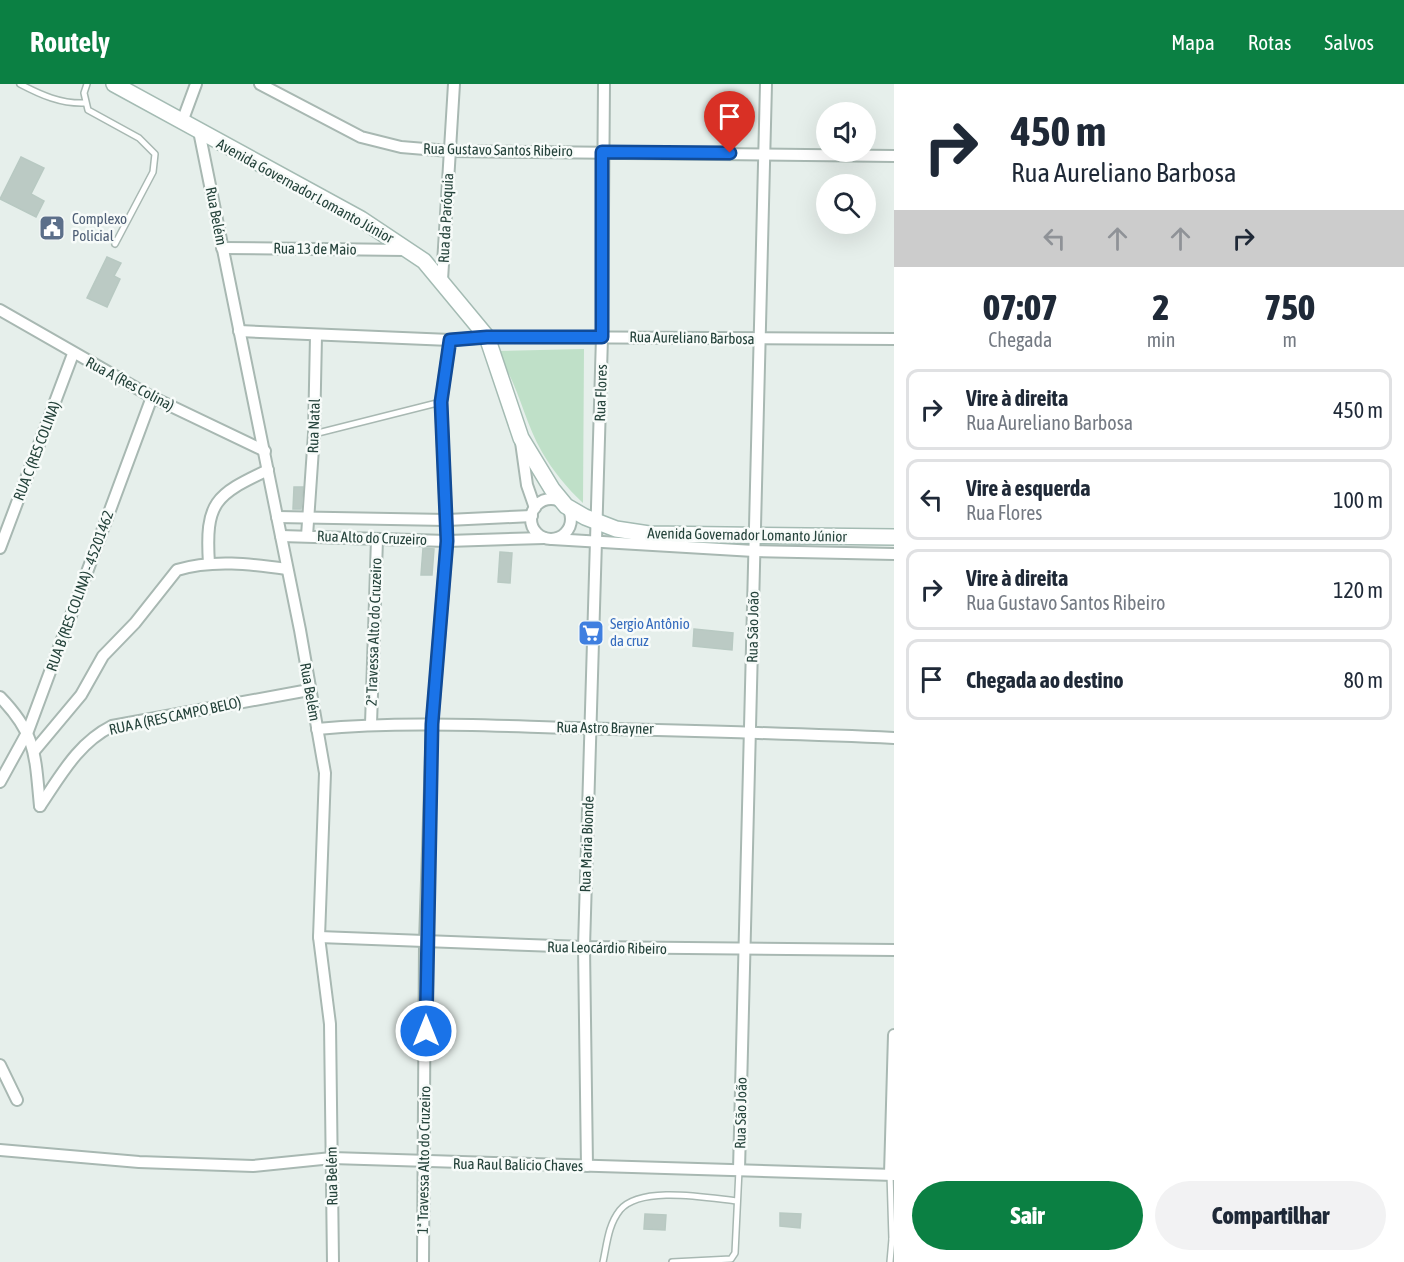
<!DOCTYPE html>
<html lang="pt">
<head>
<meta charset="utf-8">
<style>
  :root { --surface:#fff; --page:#f2f2f3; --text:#1f2937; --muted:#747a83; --line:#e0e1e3; --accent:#0b8043 }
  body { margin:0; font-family:"Asap Condensed",sans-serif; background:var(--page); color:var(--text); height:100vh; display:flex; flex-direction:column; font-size:22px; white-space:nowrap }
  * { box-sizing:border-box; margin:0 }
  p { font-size:20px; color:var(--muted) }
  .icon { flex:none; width:33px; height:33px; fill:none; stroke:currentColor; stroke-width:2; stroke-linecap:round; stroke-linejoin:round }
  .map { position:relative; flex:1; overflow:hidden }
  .details { display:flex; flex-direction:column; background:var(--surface); width:510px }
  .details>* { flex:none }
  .top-card { background:#fff; color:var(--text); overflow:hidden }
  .tools { position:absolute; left:816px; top:18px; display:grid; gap:12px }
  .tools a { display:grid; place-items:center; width:60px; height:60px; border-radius:50%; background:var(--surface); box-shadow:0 6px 24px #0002; font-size:30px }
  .pin { position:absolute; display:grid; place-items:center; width:51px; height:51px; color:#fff; margin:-62px -26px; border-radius:50% 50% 50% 0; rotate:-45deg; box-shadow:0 0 6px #0007 }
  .pin .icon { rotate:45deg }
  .me { position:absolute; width:66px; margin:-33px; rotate:0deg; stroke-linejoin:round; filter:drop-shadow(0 0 4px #0008) }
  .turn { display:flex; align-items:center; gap:21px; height:126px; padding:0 18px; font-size:27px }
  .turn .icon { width:78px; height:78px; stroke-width:2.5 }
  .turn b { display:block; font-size:42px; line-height:51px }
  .lanes { display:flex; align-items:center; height:57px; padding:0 18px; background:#0003; justify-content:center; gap:30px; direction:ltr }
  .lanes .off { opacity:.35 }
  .eta { display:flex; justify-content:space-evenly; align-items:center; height:102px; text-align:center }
  .eta b { font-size:36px; font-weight:800; line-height:42px }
  .cta { display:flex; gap:12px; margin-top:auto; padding:12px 18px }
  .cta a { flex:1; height:69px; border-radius:36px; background:var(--accent); color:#fff; font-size:24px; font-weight:800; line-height:69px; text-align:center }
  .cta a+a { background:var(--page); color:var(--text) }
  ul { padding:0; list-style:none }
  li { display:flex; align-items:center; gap:18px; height:81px; margin:0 12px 9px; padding:0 6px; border:3px solid var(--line); border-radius:12px }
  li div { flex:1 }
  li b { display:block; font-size:22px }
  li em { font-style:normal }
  header { display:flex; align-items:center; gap:36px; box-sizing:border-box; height:84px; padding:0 30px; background:var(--accent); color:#fff }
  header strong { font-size:28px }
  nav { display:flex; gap:33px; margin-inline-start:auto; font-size:21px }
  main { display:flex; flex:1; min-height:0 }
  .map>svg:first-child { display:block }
  .green { fill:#bfe0c8 }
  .building { fill:#bbcac4; stroke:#b8c9c2; stroke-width:1.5 }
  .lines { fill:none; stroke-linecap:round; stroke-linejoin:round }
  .lane-casing { stroke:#a8b8b2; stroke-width:8 }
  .street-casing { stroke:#a8b8b2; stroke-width:14 }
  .secondary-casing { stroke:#a4bbb3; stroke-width:18 }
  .lane { stroke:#fff; stroke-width:5 }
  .street { stroke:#fff; stroke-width:10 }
  .secondary { stroke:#fff; stroke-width:15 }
  .route-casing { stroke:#114b97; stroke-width:15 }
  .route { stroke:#1a73e8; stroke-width:10 }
  .labels { text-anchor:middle; stroke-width:5; stroke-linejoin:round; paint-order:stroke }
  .street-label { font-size:15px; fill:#24423a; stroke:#f7fbf9 }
  .service-label { font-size:15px; fill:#4e5e75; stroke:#f7fbf9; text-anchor:start }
  .shop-label { font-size:15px; fill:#366cbe; stroke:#f7fbf9; text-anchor:start }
</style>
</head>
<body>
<header>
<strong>Routely</strong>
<nav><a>Mapa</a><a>Rotas</a><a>Salvos</a></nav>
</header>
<main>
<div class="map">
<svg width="894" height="1178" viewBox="0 0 894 1178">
  <rect width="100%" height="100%" fill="#e6efeb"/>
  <path class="green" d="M584,265L583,419C567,404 553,387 542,368C523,335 518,297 495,267Z"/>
  <g class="building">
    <polygon points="21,73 44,84 31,110 44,117 36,133 0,115"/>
    <polygon points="107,173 121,179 114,192 120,195 107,223 87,214"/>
    <polygon points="294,403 303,403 301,425 293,425"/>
    <polygon points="423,464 434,465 432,491 421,491"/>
    <polygon points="500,468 512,469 510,499 498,498"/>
    <polygon points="694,545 733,549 732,566 693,562"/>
    <polygon points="780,1129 801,1130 800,1144 780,1142"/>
    <polygon points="645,1130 666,1131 665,1146 644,1145"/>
  </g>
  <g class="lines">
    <g class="lane-casing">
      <g id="lane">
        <path d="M20,0C41,11 61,20 85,19"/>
        <polyline points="87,0 84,9 88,26 139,54 155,70 153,88 115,160"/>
        <polyline points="314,350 441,318"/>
        <polyline points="890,1090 892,1155 894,1155"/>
        <path d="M603,1178C607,1160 608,1141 620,1126C641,1101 708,1114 737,1117"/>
        <polyline points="672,1178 731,1175 735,1169 739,1086"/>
        <polyline points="890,1178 892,1155"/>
      </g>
    </g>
    <g class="street-casing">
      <g id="street">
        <polyline points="260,0 361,53 401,63 449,67 894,72"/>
        <polyline points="182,38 196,0"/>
        <polyline points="199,47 300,546 325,689 319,853 330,940 333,1178"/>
        <polyline points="222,164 405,166"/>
        <polyline points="442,196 454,0"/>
        <polyline points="0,226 152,313 265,367"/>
        <polyline points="239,247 450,256 487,253 894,255"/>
        <polyline points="521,358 527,401 535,424"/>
        <circle cx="551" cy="435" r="20"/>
        <polyline points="277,433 447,436 532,432"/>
        <polyline points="281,452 447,457 544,454"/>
        <polyline points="307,452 314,350 316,252"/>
        <polyline points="552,455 754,467 894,470"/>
        <polyline points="0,464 73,270"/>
        <path d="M209,480C205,418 215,411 268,386"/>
        <path d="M0,613C37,651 35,672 40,722"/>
        <polyline points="371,640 377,455"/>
        <path d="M317,645C404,637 492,642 580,644C685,647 789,649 894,654"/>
        <path d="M35,666L81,611L103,572L135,539L177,486C212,475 251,480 287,485"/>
        <polyline points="0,698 28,647 152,313"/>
        <path d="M40,722C61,691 78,659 112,642L309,606"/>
        <polyline points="319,853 584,863 894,866"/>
        <polyline points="0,981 17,1016"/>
        <polyline points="0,1066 139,1078 253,1082 332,1074 894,1091"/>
        <polyline points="587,1082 584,863 602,253 604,0"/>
        <polyline points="739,1086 766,0"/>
        <polyline points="890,1090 894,951"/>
        <polyline points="423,1178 425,859 432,640 447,457 441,318 450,256"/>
      </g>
    </g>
    <g class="secondary-casing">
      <polyline id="secondary" points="114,0 361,135 424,177 487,253 521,354 552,405 566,422 585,433 616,445 649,450 894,453"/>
    </g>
    <use href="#lane" class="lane"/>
    <use href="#street" class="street"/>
    <use href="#secondary" class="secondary"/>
  </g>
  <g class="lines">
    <g class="route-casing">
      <polyline id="route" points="426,947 432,640 447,457 441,318 450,256 487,253 602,253 602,68 730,69"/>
    </g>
    <use href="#route" class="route"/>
  </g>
  <defs>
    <g id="civic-square" transform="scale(1.35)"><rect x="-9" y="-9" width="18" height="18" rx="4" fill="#5c6f8a" stroke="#f7fbf9"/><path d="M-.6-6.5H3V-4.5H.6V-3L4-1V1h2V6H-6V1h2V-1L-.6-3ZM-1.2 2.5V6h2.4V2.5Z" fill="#fff"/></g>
    <g id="supermarket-square" transform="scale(1.35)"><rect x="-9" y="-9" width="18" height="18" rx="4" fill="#3f7fe0" stroke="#f7fbf9"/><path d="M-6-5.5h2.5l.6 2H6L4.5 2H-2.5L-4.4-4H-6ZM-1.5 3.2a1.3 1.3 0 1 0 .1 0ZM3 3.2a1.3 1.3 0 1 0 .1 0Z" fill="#fff"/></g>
  </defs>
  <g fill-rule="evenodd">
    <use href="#civic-square" x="52" y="144"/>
    <use href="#supermarket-square" x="591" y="549"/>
  </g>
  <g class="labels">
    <g class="street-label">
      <text transform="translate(498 66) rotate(1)" y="5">Rua Gustavo Santos Ribeiro</text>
      <text transform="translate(305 107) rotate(29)" y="5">Avenida Governador Lomanto Júnior</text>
      <text transform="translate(216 132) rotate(79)" y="5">Rua Belém</text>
      <text transform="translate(446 134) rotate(-87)" y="5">Rua da Paróquia</text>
      <text transform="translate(315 165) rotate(1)" y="5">Rua 13 de Maio</text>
      <text transform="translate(692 254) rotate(1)" y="5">Rua Aureliano Barbosa</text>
      <text transform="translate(130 300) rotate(28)" y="5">Rua A (Res Colina)</text>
      <text transform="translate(601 309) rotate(-88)" y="5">Rua Flores</text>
      <text transform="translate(314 342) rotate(-88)" y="5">Rua Natal</text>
      <text transform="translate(37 367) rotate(-69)" y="5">RUA C (RES COLINA)</text>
      <text transform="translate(747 451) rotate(1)" y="5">Avenida Governador Lomanto Júnior</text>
      <text transform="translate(372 454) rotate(2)" y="5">Rua Alto do Cruzeiro</text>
      <text transform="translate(80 507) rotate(-70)" y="5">RUA B (RES COLINA) - 45201462</text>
      <text transform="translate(753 543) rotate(-89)" y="5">Rua São João</text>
      <text transform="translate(374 548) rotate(-88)" y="5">2ª Travessa Alto do Cruzeiro</text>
      <text transform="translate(310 608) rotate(80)" y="5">Rua Belém</text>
      <text transform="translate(175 632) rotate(-12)" y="5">RUA A (RES CAMPO BELO)</text>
      <text transform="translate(605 644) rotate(1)" y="5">Rua Astro Brayner</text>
      <text transform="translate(587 760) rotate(-88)" y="5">Rua Maria Bionde</text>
      <text transform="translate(607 864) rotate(1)" y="5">Rua Leocárdio Ribeiro</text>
      <text transform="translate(741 1029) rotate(-89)" y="5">Rua São João</text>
      <text transform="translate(424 1076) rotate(-89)" y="5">1ª Travessa Alto do Cruzeiro</text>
      <text transform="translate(518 1081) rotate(1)" y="5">Rua Raul Balicio Chaves</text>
      <text transform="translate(332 1092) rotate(-91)" y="5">Rua Belém</text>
    </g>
    <g class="service-label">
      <text x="72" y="140">Complexo<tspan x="72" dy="17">Policial</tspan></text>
    </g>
    <g class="shop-label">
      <text x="610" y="545">Sergio Antônio<tspan x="610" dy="17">da cruz</tspan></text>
    </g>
  </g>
</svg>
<div class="tools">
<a><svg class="icon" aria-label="sound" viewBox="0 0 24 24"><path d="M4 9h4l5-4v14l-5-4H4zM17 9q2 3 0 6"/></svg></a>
<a><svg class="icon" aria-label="search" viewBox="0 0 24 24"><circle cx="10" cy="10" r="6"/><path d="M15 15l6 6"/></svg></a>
</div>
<div class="pin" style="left:730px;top:69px;background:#d93025"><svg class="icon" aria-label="arrive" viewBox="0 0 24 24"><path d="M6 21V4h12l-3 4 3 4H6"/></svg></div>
<svg class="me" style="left:426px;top:947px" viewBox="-20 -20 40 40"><circle r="17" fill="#1a73e8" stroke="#fff" stroke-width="3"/><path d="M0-11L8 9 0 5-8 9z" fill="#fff"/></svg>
</div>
<section class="details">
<div class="top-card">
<div class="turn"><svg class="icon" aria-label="right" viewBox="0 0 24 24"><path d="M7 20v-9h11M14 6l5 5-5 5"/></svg><div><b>450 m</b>Rua Aureliano Barbosa</div></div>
<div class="lanes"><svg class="icon off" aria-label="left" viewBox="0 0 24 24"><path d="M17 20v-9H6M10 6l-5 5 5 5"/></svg><svg class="icon off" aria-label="ahead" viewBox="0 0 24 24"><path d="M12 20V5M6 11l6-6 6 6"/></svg><svg class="icon off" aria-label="ahead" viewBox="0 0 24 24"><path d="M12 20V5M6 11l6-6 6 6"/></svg><svg class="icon" aria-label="right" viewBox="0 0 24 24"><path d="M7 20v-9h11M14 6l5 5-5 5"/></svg></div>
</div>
<div class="eta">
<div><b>07:07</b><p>Chegada</p></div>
<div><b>2</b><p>min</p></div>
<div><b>750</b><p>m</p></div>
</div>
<ul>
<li><svg class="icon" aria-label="right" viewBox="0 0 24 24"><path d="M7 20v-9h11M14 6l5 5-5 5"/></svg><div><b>Vire à direita</b><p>Rua Aureliano Barbosa</p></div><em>450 m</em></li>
<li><svg class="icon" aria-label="left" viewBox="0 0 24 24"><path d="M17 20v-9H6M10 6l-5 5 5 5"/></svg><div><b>Vire à esquerda</b><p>Rua Flores</p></div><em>100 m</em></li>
<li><svg class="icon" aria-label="right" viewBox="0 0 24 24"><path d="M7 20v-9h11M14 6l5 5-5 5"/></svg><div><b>Vire à direita</b><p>Rua Gustavo Santos Ribeiro</p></div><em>120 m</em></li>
<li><svg class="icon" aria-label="arrive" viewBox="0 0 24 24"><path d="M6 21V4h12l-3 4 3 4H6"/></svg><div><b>Chegada ao destino</b></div><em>80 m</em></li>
</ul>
<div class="cta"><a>Sair</a><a>Compartilhar</a></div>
</section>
</main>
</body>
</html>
